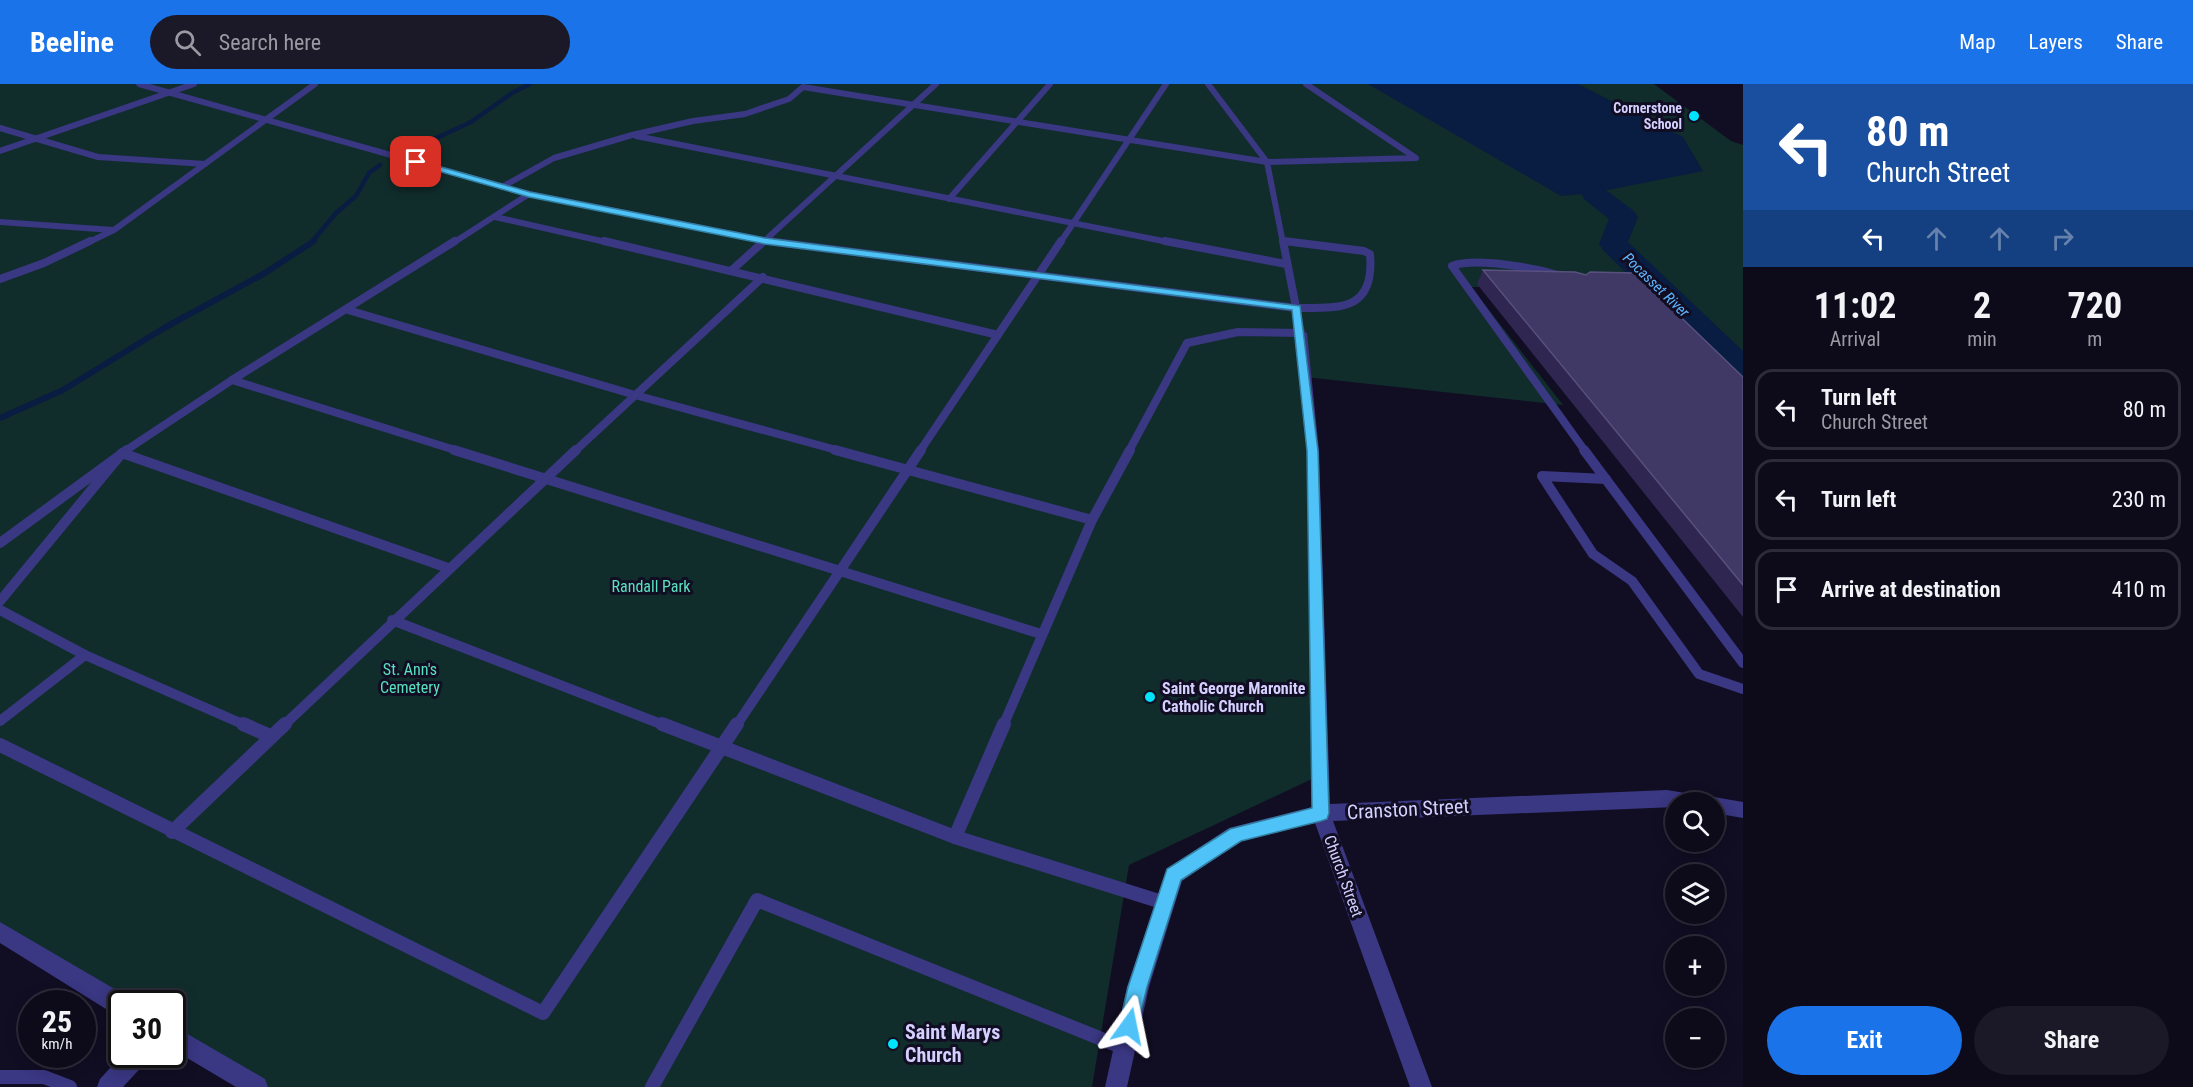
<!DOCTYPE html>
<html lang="en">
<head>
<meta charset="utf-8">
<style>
  :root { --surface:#0d0a1a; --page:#1b1827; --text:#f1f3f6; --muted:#9a9aa2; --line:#2d2b39; --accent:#1a73e8 }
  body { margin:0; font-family:"Roboto Condensed",sans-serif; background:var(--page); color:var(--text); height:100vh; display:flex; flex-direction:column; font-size:22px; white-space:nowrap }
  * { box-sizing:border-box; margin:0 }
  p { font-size:20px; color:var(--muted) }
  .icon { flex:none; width:33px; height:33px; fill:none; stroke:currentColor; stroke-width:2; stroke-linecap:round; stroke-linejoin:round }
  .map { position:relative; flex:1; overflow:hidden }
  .sheet { display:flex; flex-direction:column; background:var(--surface); width:450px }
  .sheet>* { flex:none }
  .hud { background:#1a4fa0; color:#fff; overflow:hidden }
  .fabs { position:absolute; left:1665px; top:708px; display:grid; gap:12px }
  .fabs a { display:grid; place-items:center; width:60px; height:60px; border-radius:50%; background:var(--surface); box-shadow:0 3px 15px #0003,0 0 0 2px var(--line); font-size:30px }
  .speed { position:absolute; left:18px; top:906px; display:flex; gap:12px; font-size:30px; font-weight:700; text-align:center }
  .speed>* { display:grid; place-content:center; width:78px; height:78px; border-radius:50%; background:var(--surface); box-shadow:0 3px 15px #0003,0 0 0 2px var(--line); line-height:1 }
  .speed small { font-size:15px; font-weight:400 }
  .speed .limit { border:3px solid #111; border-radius:9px; background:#fff; color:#111 }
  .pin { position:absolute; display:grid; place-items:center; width:51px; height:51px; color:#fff; margin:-26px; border-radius:12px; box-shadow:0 3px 9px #0006 }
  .me { position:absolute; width:66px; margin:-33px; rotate:12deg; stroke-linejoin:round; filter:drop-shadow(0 0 4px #0008) }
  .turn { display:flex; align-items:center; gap:21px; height:126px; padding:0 24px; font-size:27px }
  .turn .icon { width:78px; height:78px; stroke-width:2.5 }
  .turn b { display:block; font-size:42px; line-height:51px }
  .lanes { display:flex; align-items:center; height:57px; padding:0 24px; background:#0003; justify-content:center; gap:30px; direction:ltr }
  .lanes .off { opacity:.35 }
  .eta { display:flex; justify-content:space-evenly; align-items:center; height:102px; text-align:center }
  .eta b { font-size:36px; font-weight:700; line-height:42px }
  .button { display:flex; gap:12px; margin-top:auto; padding:12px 24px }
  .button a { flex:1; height:69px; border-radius:36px; background:var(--accent); color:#fff; font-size:24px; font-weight:700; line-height:69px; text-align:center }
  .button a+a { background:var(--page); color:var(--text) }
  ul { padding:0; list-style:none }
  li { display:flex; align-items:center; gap:18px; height:81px; margin:0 12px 9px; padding:0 12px; border:3px solid var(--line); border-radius:18px }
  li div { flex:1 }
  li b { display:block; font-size:22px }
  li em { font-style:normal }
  header { display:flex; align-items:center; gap:36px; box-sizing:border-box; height:84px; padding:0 30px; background:var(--accent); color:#fff }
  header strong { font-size:28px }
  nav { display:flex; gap:33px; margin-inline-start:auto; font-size:21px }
  .search { width:420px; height:54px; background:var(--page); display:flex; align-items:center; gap:15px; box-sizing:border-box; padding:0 21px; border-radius:33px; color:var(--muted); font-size:22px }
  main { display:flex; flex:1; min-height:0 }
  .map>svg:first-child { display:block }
  .green { fill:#102d2c }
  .water { fill:#081d41 }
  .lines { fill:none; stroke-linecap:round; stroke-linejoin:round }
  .stream-far1 { stroke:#081d41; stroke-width:4.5 }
  .stream { stroke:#081d41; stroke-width:6 }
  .river { fill:#081d41; fill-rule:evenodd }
  .lane-far3 { stroke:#3a3783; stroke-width:6 }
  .lane-far2 { stroke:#3a3783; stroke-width:8 }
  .lane-far1 { stroke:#3a3783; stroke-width:10 }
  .lane { stroke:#3a3783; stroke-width:14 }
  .street { fill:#3a3783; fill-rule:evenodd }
  .wall { fill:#2f2652 }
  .building { fill:#403865; stroke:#58507d; stroke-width:1.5 }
  .route { fill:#4fc3f7; stroke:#337fa1; stroke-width:1.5 }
  .poi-dot { fill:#00e3fb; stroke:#110d23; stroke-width:2 }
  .labels { text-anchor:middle; stroke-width:6; stroke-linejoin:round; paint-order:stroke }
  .far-poi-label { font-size:14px; font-weight:bold; fill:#d5d0ff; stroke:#110d23; text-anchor:end }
  .far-water-label { font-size:15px; font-style:italic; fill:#5eb5ff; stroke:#110d23 }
  .park-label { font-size:16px; fill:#59e2bf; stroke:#110d23 }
  .poi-label { font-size:16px; font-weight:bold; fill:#d5d0ff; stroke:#110d23; text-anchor:start }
  .street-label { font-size:16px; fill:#d5d0ff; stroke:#110d23 }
  .near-street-label { font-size:20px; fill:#d5d0ff; stroke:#110d23 }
  .near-poi-label { font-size:20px; font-weight:bold; fill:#d5d0ff; stroke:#110d23; text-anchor:start }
</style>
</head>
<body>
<header>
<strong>Beeline</strong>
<div class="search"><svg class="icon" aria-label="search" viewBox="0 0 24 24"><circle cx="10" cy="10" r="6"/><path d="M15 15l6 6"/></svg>Search here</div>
<nav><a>Map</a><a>Layers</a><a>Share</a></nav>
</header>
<main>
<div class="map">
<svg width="1743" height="1003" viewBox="0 0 1743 1003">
  <rect width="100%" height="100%" fill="#110d23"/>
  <polygon class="green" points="0,0 1654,0 1731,57 1743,61 1743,318 1626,203 1471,203 1563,321 1305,293 1313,367 1314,694 1129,781 1092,1003 266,1003 173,947 172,920 127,919 0,844"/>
  <polygon class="water" points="1368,0 1578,0 1683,53 1703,87 1593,109 1561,112"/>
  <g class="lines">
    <g class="stream-far1">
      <polyline points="417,63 471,38 512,9 530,0"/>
      <polyline points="311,159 336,129 356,112 369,89 380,81"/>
    </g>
    <polyline class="stream" points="0,334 63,306 164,244 265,189 314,157"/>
    <polygon class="river" points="1453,0 1481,0 1543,32 1576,58 1603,104 1634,127 1638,133 1628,158 1743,267 1743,296 1731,293 1603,166 1599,160 1609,135 1584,115 1557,67 1527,42 1456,5"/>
    <g class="lane-far3">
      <polyline points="139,0 529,110 779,159"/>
      <polyline points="1208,0 1267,78 1283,159"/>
      <polyline points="0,44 98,73 205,80"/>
      <polyline points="636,52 1173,159"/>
      <polyline points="0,67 194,0"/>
      <polyline points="502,103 554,74 632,51 693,37 745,30 789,15 803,3 1267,78 1416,74 1306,0"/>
      <polyline points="949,115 1050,0"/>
      <polyline points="495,133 610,159"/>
      <polyline points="0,138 113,146"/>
      <polyline points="1282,157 1297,159"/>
      <polyline points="87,159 114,146 315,0"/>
      <polyline points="453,159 529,110"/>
      <polyline points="762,159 936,0"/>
      <polyline points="1060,159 1166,0"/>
    </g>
    <g class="lane-far2">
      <polyline points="604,157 998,251"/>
      <path d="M767,157L1296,224C1341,224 1375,227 1370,170L1364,167L1284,157"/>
      <polyline points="1165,157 1286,180"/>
      <polyline points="732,186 764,157"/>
      <path d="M1558,191C1534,184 1475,173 1452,182L1585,367"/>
      <polyline points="0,195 44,179 90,157"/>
      <polyline points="348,226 635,311 840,367"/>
      <polyline points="232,296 458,367"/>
      <polyline points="125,367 232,296 455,157"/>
      <polyline points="575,367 763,193"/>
      <polyline points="920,367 1061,157"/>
      <polyline points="1129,367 1187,259 1238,248 1301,249 1283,157"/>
    </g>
    <g class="lane-far1">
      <polyline points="454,366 1041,550"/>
      <polyline points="835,366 1092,436"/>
      <polyline points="1584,366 1743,579"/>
      <polyline points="1606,395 1542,392 1593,470 1632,497 1699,590 1743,605"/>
      <polyline points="0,459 127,366"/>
      <polyline points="0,517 122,369 448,484"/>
      <polyline points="0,526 85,571 247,642"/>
      <polyline points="392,536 666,642"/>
      <polyline points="0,637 85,571"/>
      <polyline points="283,642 576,366"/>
      <polyline points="736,642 921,366"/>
      <polyline points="1003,642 1092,436 1130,366"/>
    </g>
    <g class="lane">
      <polyline points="243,640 270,652"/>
      <polyline points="662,640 955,753 1165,819"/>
      <polyline points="0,661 543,929 737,640"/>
      <polyline points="172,748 285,640"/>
      <polyline points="955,753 1004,640"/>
      <polyline points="0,993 44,993 70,1003"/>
      <polyline points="652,1003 757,816 1124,964"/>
    </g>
    <g class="street">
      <polygon points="1301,246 1307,249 1319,367 1330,720 1667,706 1703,712 1706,718 1676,718 1676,723 1333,737 1432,1003 1410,1003 1315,739 1241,757 1182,797 1149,903 1127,1003 1105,1003 1127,903 1167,785 1229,744 1312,723 1307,367 1295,249"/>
      <polygon points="1714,713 1743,718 1743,734 1714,729 1714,718 1706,718"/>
      <polygon points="0,838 130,914 132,920 122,920 122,932 114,930 0,859"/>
      <polygon points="172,941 265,995 268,1003 236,1003 172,965"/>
      <polygon points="123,970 149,970 146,978 123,1003 97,1003 100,995"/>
    </g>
  </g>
  <polygon class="wall" points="1483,186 1743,293 1743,533 1477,200"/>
  <polygon class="building" points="1483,186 1575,188 1586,191 1590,188 1635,189 1743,293 1743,501"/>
  <polygon class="route" points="416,76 530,108 765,154 1300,222 1318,367 1329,729 1327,735 1321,737 1241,757 1181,796 1147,903 1136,949 1129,952 1122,949 1119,942 1128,903 1167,785 1230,745 1312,724 1307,367 1292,226 765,160 529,113 413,80 413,77"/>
  <g class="poi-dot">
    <circle cx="1694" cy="32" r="6"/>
    <circle cx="1150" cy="613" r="6"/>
    <circle cx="893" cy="960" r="6"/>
  </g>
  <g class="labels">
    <g class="far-poi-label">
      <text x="1682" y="29">Cornerstone<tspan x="1682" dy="16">School</tspan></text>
    </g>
    <g class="far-water-label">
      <text transform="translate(1656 201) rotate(44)" y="5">Pocasset River</text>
    </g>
    <g class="park-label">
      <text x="651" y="508">Randall Park</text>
      <text x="410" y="591">St. Ann's<tspan x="410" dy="18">Cemetery</tspan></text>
    </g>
    <g class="poi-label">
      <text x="1162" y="610">Saint George Maronite<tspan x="1162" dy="18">Catholic Church</tspan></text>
    </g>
    <g class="street-label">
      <text transform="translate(1344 792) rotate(70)" y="6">Church Street</text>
    </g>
    <g class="near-street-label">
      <text transform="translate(1408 725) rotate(-3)" y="7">Cranston Street</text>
    </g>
    <g class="near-poi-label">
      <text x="905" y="955">Saint Marys<tspan x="905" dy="23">Church</tspan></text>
    </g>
  </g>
</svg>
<div class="fabs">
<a><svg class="icon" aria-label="search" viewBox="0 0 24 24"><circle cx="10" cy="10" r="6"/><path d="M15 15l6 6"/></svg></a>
<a><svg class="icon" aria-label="layers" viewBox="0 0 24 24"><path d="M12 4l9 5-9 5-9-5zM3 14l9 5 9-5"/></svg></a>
<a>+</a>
<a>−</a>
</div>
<div class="speed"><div>25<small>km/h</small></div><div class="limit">30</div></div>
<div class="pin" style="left:416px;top:78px;background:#d93025"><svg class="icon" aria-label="arrive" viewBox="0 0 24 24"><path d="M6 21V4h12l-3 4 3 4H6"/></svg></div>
<svg class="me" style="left:1129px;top:942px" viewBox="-20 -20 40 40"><path d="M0-17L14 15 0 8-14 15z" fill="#4fc3f7" stroke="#fff" stroke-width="4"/></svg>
</div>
<section class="sheet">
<div class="hud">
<div class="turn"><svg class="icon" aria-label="left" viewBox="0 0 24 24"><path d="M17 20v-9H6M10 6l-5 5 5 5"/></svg><div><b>80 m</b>Church Street</div></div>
<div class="lanes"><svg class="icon" aria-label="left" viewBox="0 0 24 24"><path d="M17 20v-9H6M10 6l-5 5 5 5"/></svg><svg class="icon off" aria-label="ahead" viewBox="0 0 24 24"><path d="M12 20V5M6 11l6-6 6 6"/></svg><svg class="icon off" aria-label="ahead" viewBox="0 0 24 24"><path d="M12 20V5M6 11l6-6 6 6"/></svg><svg class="icon off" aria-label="right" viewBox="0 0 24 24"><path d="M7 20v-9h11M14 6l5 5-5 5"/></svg></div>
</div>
<div class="eta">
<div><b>11:02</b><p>Arrival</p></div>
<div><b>2</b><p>min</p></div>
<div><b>720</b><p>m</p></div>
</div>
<ul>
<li><svg class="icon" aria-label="left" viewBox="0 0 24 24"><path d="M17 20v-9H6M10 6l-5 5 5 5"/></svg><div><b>Turn left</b><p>Church Street</p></div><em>80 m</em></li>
<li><svg class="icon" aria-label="left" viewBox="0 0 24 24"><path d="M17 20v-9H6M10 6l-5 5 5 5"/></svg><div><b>Turn left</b></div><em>230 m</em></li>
<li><svg class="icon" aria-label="arrive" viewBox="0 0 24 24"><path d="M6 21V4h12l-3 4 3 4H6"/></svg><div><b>Arrive at destination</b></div><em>410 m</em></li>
</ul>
<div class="button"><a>Exit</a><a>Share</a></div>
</section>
</main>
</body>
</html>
